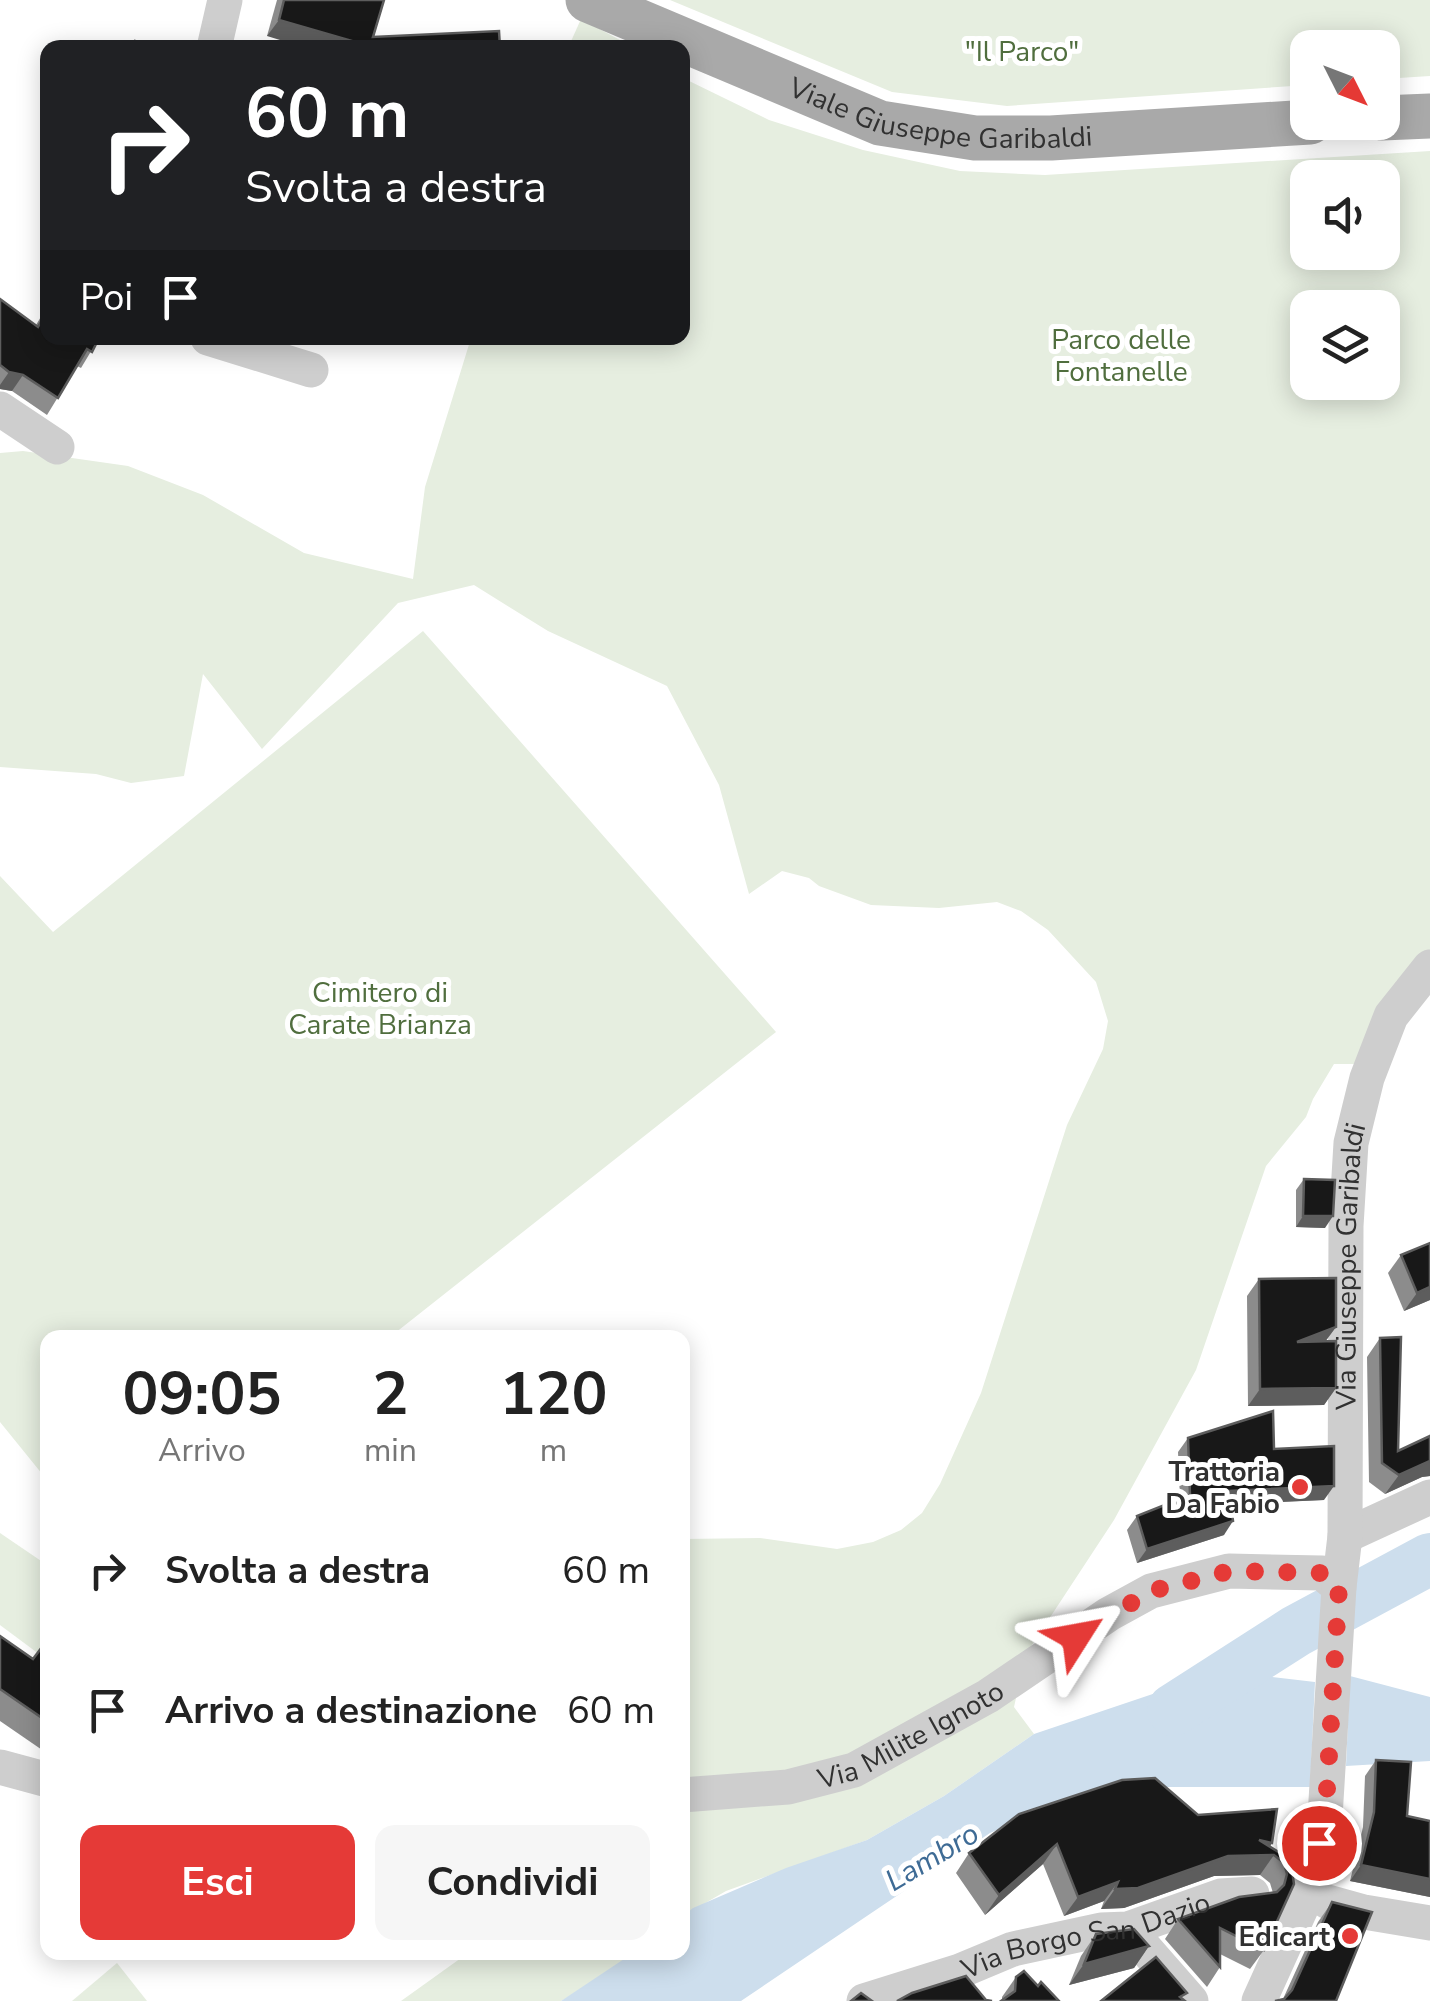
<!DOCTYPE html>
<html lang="it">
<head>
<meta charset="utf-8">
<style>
  :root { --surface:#fff; --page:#f6f6f6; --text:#222; --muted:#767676; --accent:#e53a37 }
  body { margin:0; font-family:"Nunito Sans",sans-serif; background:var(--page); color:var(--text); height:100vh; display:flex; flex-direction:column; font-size:38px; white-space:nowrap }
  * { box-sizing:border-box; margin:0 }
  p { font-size:32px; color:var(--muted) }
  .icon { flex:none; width:55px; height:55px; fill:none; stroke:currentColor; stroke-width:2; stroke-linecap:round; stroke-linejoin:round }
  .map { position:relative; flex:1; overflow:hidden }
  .sheet { position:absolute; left:40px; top:1330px; width:650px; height:630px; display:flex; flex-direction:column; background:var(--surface); border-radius:20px; box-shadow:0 5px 25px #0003 }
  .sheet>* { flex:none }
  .hud { position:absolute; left:40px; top:40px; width:650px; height:305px; border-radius:20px; box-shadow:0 5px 25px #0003; background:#202124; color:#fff; overflow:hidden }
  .needle { width:65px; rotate:132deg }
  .controls { position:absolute; left:1290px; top:30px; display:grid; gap:20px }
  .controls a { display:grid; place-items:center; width:110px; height:110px; border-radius:20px; background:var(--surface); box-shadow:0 5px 25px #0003; font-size:50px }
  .pin { position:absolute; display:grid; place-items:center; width:85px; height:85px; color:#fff; margin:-42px; border:5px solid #fff; border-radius:50%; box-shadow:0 2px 10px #0007 }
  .me { position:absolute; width:110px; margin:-55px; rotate:56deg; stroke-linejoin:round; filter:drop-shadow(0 0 8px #0008) }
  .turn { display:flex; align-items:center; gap:35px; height:210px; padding:0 40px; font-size:45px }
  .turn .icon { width:130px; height:130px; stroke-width:2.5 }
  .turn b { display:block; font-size:70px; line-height:85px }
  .then { display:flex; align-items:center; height:95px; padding:0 40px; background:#0003; gap:20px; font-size:38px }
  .eta { display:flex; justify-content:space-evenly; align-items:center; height:170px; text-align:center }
  .eta b { font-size:60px; font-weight:700; line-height:70px }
  .primary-button { display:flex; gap:20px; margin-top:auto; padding:20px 40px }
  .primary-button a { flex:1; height:115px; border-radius:20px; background:var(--accent); color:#fff; font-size:40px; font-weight:700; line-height:115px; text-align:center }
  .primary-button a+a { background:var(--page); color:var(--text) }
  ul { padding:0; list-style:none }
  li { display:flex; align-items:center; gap:30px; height:140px; padding:0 40px }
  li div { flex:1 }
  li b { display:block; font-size:38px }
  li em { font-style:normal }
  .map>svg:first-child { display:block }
  .green { fill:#e6eee0; fill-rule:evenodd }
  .water { fill:#cddeed }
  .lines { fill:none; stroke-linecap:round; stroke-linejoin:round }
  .river { stroke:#cddeed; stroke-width:52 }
  .minor { stroke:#cecece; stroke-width:35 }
  .major { stroke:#a9a9a9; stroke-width:45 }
  .wall { fill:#8c8c8c }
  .shaded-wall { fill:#5d5d5d }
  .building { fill:#181818; stroke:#5d5d5d; stroke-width:2.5 }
  .route { stroke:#e53a37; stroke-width:18; stroke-dasharray:0 32.4 }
  .poi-dot { fill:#e53a37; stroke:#fff; stroke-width:4 }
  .labels { text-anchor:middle; stroke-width:10; stroke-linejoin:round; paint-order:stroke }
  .park-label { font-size:28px; fill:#506e3e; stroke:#fff }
  .street-label { font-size:28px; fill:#313131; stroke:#fff }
  .poi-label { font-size:28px; font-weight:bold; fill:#313131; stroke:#fff; text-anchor:end }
  .water-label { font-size:30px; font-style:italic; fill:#3e6b95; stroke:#fff }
</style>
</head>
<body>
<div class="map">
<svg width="1430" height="2001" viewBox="0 0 1430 2001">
  <rect width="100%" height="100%" fill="#fff"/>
  <g class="green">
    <polygon points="670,0 1430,0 1430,76 1383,79 1382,48 1308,48 1307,85 1007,106 892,92"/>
    <polygon points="581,19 633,47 568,48"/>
    <path d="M683,78L769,120L863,150L960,171L1045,175L1430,151V967L1372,1064H1334L1313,1099L1306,1117L1266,1166L1196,1370L1114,1520L1026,1654L1014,1707L1034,1734L944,1796L867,1840L726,1891L683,1916V1539L760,1538L837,1549L873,1542L901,1530L922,1513L940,1484L981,1393L1067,1125L1103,1049L1108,1021L1096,982L1048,930L1021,911L997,902L939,908L871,905L819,886L809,878L782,871L749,894L719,785L667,686L548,631L474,585L398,603L262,749L203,674L184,776L131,783L96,774L0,767V453L23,451L128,466L203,495L304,553L413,579L425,487L471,338H682ZM1308,178H1382V252H1308ZM1308,308H1382V382H1308Z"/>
    <polygon points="423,631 776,1032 390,1337 48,1338 47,1480 0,1422 0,876 53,932"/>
    <polygon points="0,1533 47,1565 47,1660 0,1625"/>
    <polygon points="468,1953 633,1953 593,1983 561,2001 401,2001"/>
    <polygon points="117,1963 147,2001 72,2001"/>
  </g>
  <g class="water">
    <polygon points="1221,1671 1315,1682 1310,1787 1133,1787 1061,1802 990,1833 741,2001 561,2001 633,1953 682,1952 683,1916 693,1908 786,1868 867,1840 944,1796 1034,1734"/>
    <polygon points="1350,1676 1430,1697 1430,1761 1346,1766"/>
  </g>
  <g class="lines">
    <polyline class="river" points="1173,1710 1296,1631 1430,1559"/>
    <g class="minor">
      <polyline points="214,48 225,0"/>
      <polyline points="208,338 311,370"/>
      <polyline points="0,409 57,447"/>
      <polyline points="1345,1536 1430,1497"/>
      <polyline points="0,1767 48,1780"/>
      <path id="s1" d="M682,1795L788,1787L854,1770L988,1696L1109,1614L1151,1591L1229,1571L1322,1573L1339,1587"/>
      <polyline points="1328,1902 1364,1912 1430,1923"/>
      <polyline points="1128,1929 1191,2001"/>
      <path id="s2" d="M864,2001L960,1971L1013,1949L1101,1930L1128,1929L1221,1896L1252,1894"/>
      <path id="s3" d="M1259,2001L1307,1895L1325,1817L1339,1587L1345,1536L1346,1226L1351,1143L1367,1078L1391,1016L1430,967"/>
    </g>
    <g class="major">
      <path id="s4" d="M588,0L880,123L975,138H1051L1310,122"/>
      <polyline points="1382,118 1430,116"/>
    </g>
  </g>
  <g class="wall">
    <polygon points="277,0 384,0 373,37 267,36"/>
    <polygon points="0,299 36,325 48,305 48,338 99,338 81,368 77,366 47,415 12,391 0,389"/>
    <polygon points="1304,1179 1325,1228 1296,1227 1296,1190"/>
    <polygon points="1401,1255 1430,1300 1404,1311 1388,1273"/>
    <polygon points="1259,1279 1336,1327 1325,1342 1336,1388 1324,1405 1248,1406 1247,1296"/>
    <polygon points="1380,1338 1398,1451 1430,1436 1430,1476 1422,1477 1385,1494 1369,1482 1367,1357"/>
    <polygon points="1188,1438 1274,1449 1324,1500 1231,1504 1224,1535 1137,1563 1127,1530 1137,1516 1180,1499 1178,1452"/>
    <polygon points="0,1636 33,1659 48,1639 48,1754 0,1721"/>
    <polygon points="1376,1760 1407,1816 1430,1821 1430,1897 1350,1881 1363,1827 1365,1776"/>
    <polygon points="1198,1815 1272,1843 1270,1847 1292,1871 1264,1950 1250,1969 1220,1954 1220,1967 1207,1987 1165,1939 1178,1919 1273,1893 1270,1883 1260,1875 1214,1876 1124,1908 1101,1909 1104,1901 1064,1916 1043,1864 985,1915 956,1873 969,1853"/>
    <polygon points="1332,1902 1336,2001 1283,1999 1318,1922"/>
    <polygon points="1096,1934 1149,1946 1134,1968 1069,1985 1081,1956"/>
    <polygon points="1016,1977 1038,1986 1002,2000 1002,1997"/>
  </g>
  <g class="shaded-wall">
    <polygon points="279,20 376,48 306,48 267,36"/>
    <polygon points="9,372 23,375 12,391 0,389 0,385"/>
    <polygon points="1303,1216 1333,1216 1325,1228 1296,1227"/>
    <polygon points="1430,1287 1430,1300 1404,1311 1417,1293"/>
    <polygon points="1336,1327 1324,1343 1297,1342"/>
    <polygon points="1336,1388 1324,1405 1248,1406 1260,1389"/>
    <polygon points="1430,1461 1430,1476 1422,1477 1385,1494 1399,1475"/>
    <polygon points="1334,1486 1324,1500 1219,1505 1229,1491"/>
    <polygon points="1233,1521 1224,1535 1137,1563 1147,1549"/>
    <polygon points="1259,1840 1272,1843 1264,1855 1274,1855 1260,1875 1214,1876 1124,1908 1101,1909 1115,1889"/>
    <polygon points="1057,1844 1043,1864 985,1915 999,1895"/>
    <polygon points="1361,1865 1430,1879 1430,1897 1350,1881"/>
    <polygon points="1118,1882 1104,1901 1064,1916 1078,1897"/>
    <polygon points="1149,1946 1134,1968 1069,1985 1084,1964"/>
  </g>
  <g class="building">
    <polygon points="284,0 384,0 373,37 499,31 500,48 376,48 279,20"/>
    <polygon points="135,41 158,48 133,48"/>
    <polygon points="0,299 38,327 48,309 48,338 99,338 92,352 87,349 58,398 23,375 9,372 0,365"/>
    <polygon points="1304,1179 1335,1180 1333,1216 1303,1216"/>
    <polygon points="1430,1243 1430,1287 1417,1293 1401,1255"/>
    <polygon points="1336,1278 1336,1327 1297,1342 1336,1341 1336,1388 1260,1389 1259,1279"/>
    <polygon points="1401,1337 1398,1451 1430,1436 1430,1461 1399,1475 1382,1463 1380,1338"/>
    <polygon points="1273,1411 1274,1449 1334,1446 1334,1486 1229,1491 1233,1521 1147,1549 1137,1516 1190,1495 1188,1438"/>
    <polygon points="0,1636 33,1659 48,1639 48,1722 0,1689"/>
    <polygon points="1376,1760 1411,1762 1407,1816 1430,1821 1430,1879 1361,1865 1374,1812"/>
    <polygon points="1155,1778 1198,1815 1277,1809 1272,1843 1259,1840 1296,1863 1292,1871 1294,1884 1264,1950 1220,1928 1220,1967 1178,1919 1239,1897 1277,1892 1284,1885 1287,1874 1284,1863 1274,1855 1228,1856 1138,1888 1115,1889 1118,1882 1078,1897 1057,1844 999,1895 969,1853 1019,1814 1122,1780"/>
    <polygon points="1332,1902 1372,1912 1336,2001 1275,2001 1284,1999 1292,1990"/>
    <polygon points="1134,1929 1149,1946 1084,1964 1096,1934"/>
    <polygon points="1156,1957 1187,1993 1180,1997 1185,2001 1101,2001"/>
    <polygon points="1024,1971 1038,1986 1041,1982 1059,2001 1001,2001 1015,1991 1016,1977"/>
    <polygon points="966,1976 986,2000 992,2001 897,2001 912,1993"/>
    <polygon points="861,1993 872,2001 851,2001"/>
  </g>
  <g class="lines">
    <polyline class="route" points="1076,1637 1151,1591 1230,1571 1322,1573 1331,1577 1339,1587 1327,1789 1319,1843"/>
  </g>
  <g class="poi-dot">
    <circle cx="1300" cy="1487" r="10"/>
    <circle cx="1350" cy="1936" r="10"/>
  </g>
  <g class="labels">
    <g class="park-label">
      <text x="1022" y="61">"Il Parco"</text>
      <text x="1121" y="349">Parco delle<tspan x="1121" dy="32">Fontanelle</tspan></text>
      <text x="380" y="1002">Cimitero di<tspan x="380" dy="32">Carate Brianza</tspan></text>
    </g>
    <g class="street-label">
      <text dy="10" stroke="none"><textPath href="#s4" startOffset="375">Viale Giuseppe Garibaldi</textPath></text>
      <text dy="10" stroke="none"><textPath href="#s3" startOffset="748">Via Giuseppe Garibaldi</textPath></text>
      <text dy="10" stroke="none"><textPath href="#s1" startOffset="240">Via Milite Ignoto</textPath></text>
      <text dy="10" stroke="none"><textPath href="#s2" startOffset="232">Via Borgo San Dazio</textPath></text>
    </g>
    <g class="poi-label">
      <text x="1280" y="1481">Trattoria<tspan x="1280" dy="32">Da Fabio</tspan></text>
      <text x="1330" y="1946">Edicart</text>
    </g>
    <g class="water-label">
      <text transform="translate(932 1857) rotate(-31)" y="10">Lambro</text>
    </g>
  </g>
</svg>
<div class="controls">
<a><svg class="needle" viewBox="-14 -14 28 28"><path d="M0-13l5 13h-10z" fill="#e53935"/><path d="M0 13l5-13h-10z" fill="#767676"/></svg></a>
<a><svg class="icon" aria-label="sound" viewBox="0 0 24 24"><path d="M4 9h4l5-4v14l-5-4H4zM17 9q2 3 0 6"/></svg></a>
<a><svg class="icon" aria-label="layers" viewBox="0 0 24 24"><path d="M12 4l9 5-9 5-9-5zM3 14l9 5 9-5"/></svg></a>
</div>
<div class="pin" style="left:1319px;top:1843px;background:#d93025"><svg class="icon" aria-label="arrive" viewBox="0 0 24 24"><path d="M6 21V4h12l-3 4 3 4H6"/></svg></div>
<svg class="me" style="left:1076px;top:1637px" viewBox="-20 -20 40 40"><path d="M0-17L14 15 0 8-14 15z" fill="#e53a37" stroke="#fff" stroke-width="4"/></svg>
<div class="hud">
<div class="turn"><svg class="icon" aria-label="right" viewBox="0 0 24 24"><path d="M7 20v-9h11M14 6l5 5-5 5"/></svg><div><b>60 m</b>Svolta a destra</div></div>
<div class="then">Poi<svg class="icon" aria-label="arrive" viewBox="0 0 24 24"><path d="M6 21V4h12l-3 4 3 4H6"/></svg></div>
</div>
<section class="sheet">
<div class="eta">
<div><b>09:05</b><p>Arrivo</p></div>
<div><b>2</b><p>min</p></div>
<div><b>120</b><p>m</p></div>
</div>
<ul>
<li><svg class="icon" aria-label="right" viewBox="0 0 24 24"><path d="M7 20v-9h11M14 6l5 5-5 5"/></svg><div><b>Svolta a destra</b></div><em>60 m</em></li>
<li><svg class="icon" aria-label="arrive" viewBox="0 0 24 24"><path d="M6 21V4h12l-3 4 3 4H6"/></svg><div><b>Arrivo a destinazione</b></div><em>60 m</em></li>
</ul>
<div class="primary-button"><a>Esci</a><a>Condividi</a></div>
</section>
</div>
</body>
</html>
